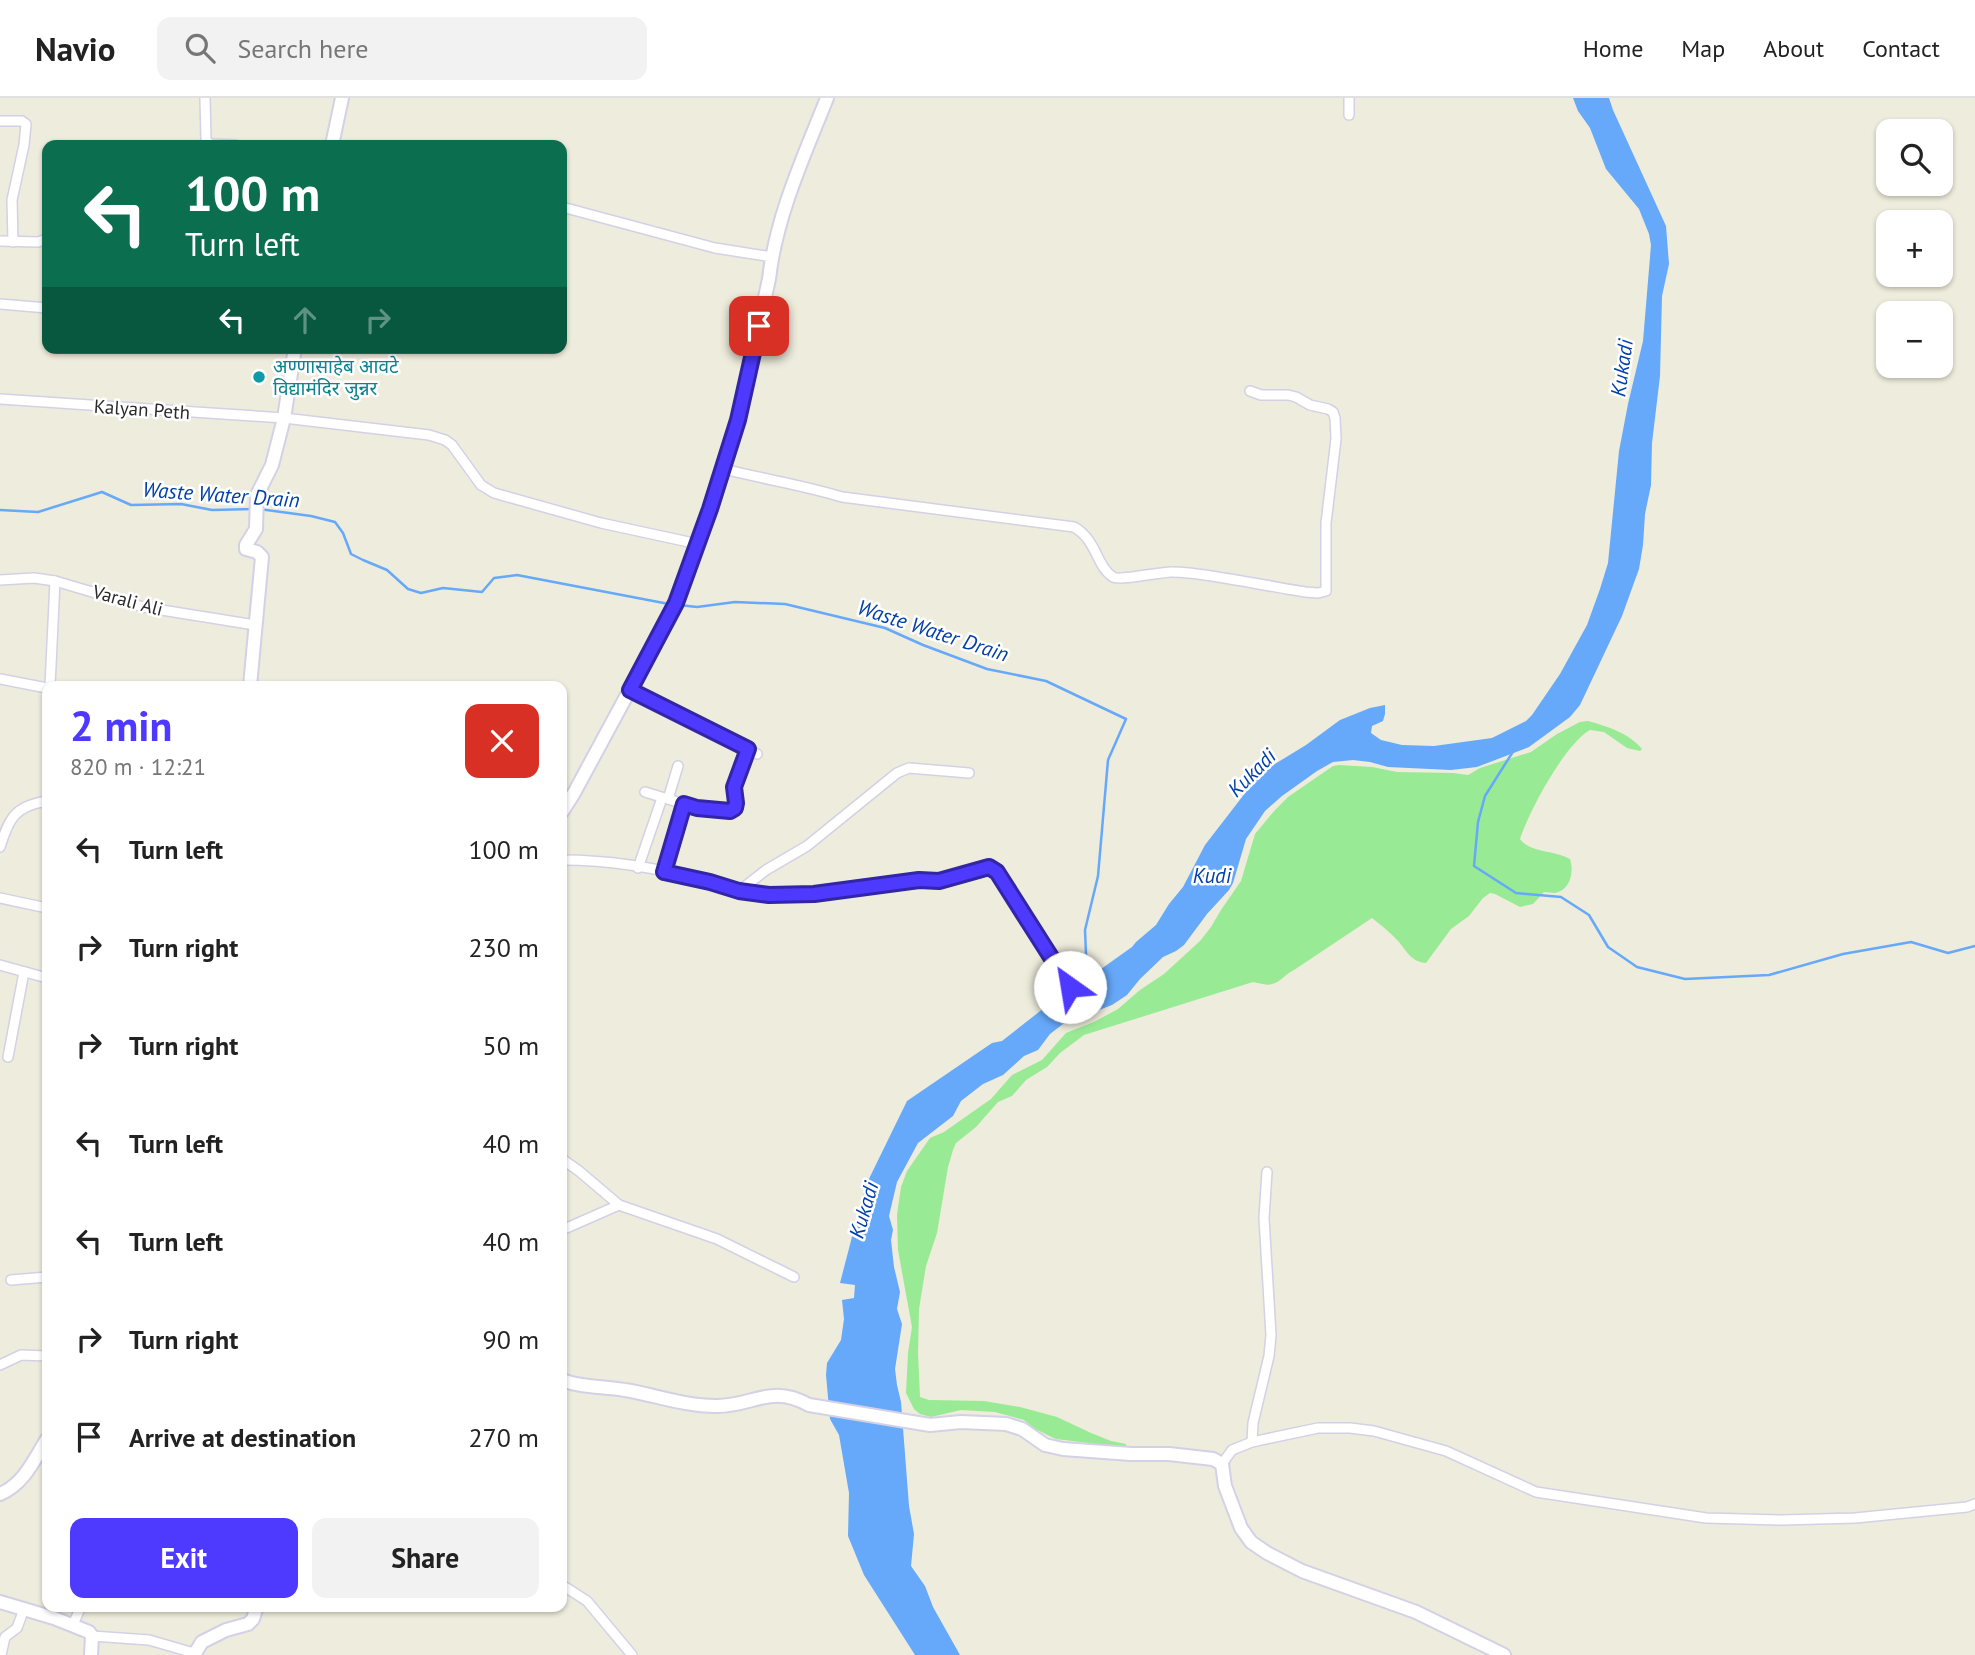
<!DOCTYPE html>
<html lang="en">
<head>
<meta charset="utf-8">
<style>
  :root { --surface:#fff; --page:#f2f2f2; --text:#222; --muted:#767676; --line:#e0e0e0; --accent:#4d39ff }
  body { margin:0; font-family:"PT Sans","Noto Sans Devanagari",sans-serif; background:var(--page); color:var(--text); height:100vh; display:flex; flex-direction:column; font-size:26px; white-space:nowrap }
  * { box-sizing:border-box; margin:0 }
  p { font-size:23px; color:var(--muted) }
  .icon { flex:none; width:38px; height:38px; fill:none; stroke:currentColor; stroke-width:2; stroke-linecap:round; stroke-linejoin:round }
  .map { position:relative; flex:1; overflow:hidden }
  .drawer { position:absolute; left:42px; top:583px; width:525px; height:931px; display:flex; flex-direction:column; background:var(--surface); border-radius:14px; box-shadow:0 2px 5px #0004 }
  .drawer>* { flex:none }
  .top-card { position:absolute; left:42px; top:42px; width:525px; height:214px; border-radius:14px; box-shadow:0 2px 5px #0004; background:#0b6e4f; color:#fff; overflow:hidden }
  .controls { position:absolute; left:1876px; top:21px; display:grid; gap:14px }
  .controls a { display:grid; place-items:center; width:77px; height:77px; border-radius:14px; background:var(--surface); box-shadow:0 2px 5px #0004; font-size:35px }
  .pin { position:absolute; display:grid; place-items:center; width:60px; height:60px; color:#fff; margin:-30px; border-radius:14px; box-shadow:0 4px 10px #0006 }
  .me { position:absolute; width:77px; margin:-38px; rotate:328deg; stroke-linejoin:round; filter:drop-shadow(0 0 5px #0008) }
  .turn { display:flex; align-items:center; gap:24px; height:147px; padding:0 28px; font-size:32px }
  .turn .icon { width:91px; height:91px; stroke-width:2.5 }
  .turn b { display:block; font-size:49px; line-height:60px }
  .lanes { display:flex; align-items:center; height:66px; padding:0 28px; background:#0003; justify-content:center; gap:35px; direction:ltr }
  .lanes .off { opacity:.35 }
  .round { display:grid; place-items:center; flex:none; width:74px; height:74px; border-radius:14px; background:var(--page) }
  .headline { display:flex; align-items:center; justify-content:space-between; height:119px; padding:0 28px }
  h1 { font-size:42px; font-weight:600; line-height:52px; color:var(--accent) }
  .action { display:flex; gap:14px; margin-top:auto; padding:14px 28px }
  .action a { flex:1; height:80px; border-radius:14px; background:var(--accent); color:#fff; font-size:28px; font-weight:600; line-height:80px; text-align:center }
  .action a+a { background:var(--page); color:var(--text) }
  ul { padding:0; list-style:none }
  li { display:flex; align-items:center; gap:21px; height:98px; padding:0 28px }
  li div { flex:1 }
  li b { display:block; font-size:26px }
  li em { font-style:normal }
  header { display:flex; align-items:center; gap:42px; box-sizing:border-box; height:98px; padding:0 35px; background:var(--surface); border-bottom:2px solid var(--line) }
  header strong { font-size:33px }
  nav { display:flex; gap:38px; margin-inline-start:auto; font-size:24px }
  .search { width:490px; height:63px; background:var(--page); display:flex; align-items:center; gap:18px; box-sizing:border-box; padding:0 24px; border-radius:14px; color:var(--muted); font-size:26px }
  .map>svg:first-child { display:block }
  .green { fill:#98ea94 }
  .water { fill:#66a8f9 }
  .lines { fill:none; stroke-linecap:round; stroke-linejoin:round }
  .stream { stroke:#66a8f9; stroke-width:2.5 }
  .street-casing { stroke:#d3d1e5; stroke-width:12 }
  .secondary-casing { stroke:#d3d1e5; stroke-width:16 }
  .street { stroke:#fff; stroke-width:9 }
  .secondary { stroke:#fff; stroke-width:12 }
  .route-casing { stroke:#3225a6; stroke-width:18 }
  .route { stroke:#4d39ff; stroke-width:12 }
  .culture-dot { fill:#0f9aa8; stroke:#fff; stroke-width:2.5 }
  .labels { text-anchor:middle; stroke-width:5; stroke-linejoin:round; paint-order:stroke }
  .culture-label { font-size:19px; fill:#0d838f; stroke:#fff; text-anchor:start }
  .street-label { font-size:19px; fill:#2b2b2b; stroke:#fff }
  .water-label { font-size:21px; font-style:italic; fill:#013fa9; stroke:#fff }
</style>
</head>
<body>
<header>
<strong>Navio</strong>
<div class="search"><svg class="icon" aria-label="search" viewBox="0 0 24 24"><circle cx="10" cy="10" r="6"/><path d="M15 15l6 6"/></svg>Search here</div>
<nav><a>Home</a><a>Map</a><a>About</a><a>Contact</a></nav>
</header>
<div class="map">
<svg width="1975" height="1557" viewBox="0 0 1975 1557">
  <rect width="100%" height="100%" fill="#eeecdc"/>
  <path class="green" d="M1588,623C1607,628 1630,636 1642,651L1640,653L1627,650L1604,634L1590,632C1565,646 1529,713 1520,741C1530,755 1555,752 1570,761C1574,773 1571,792 1555,795C1552,795 1548,794 1544,794L1533,806L1520,809L1495,796L1490,795L1483,800L1469,818L1451,831L1426,865C1412,864 1407,854 1399,844C1391,835 1381,827 1372,820L1294,872C1286,875 1281,884 1272,886C1267,888 1258,885 1253,884L1084,937L1060,955L1047,969L1026,982L1012,998L998,1004L976,1029L956,1045L953,1052L948,1069L937,1135L926,1168L919,1211L918,1255L920,1299L929,1302L984,1303L1020,1309L1057,1319L1091,1335L1111,1343L1126,1346V1348H1113L1056,1341L1035,1331L1024,1322L995,1314L961,1312L931,1319L920,1316L914,1311L906,1295L908,1255L912,1229L898,1152L897,1117L901,1089L907,1073L930,1040L944,1034L991,1001L1012,977L1042,962L1066,935L1094,924L1118,911L1140,892L1164,876L1200,843L1211,829L1221,812L1241,783L1255,736L1275,712L1288,699L1333,668L1339,667L1372,669L1397,674L1453,675L1468,677L1480,670L1531,654L1557,636L1580,624Z"/>
  <polygon class="water" points="1573,0 1609,0 1613,12 1666,128 1669,166 1662,198 1660,278 1652,345 1651,387 1645,416 1643,447 1639,471 1622,518 1580,607 1570,619 1529,649 1477,669 1451,672 1388,669 1370,664 1353,662 1333,664 1317,673 1282,698 1265,713 1246,741 1233,785 1229,792 1207,816 1184,847 1176,853 1163,859 1140,881 1127,897 1112,907 1063,926 1050,936 1038,952 1024,958 1003,977 983,986 961,1003 953,1018 918,1045 897,1084 889,1118 893,1132 891,1142 894,1169 900,1194 897,1211 902,1226 895,1271 897,1287 901,1304 909,1408 914,1436 911,1468 925,1488 933,1509 960,1557 915,1557 864,1477 848,1438 849,1395 839,1337 830,1321 826,1277 827,1265 841,1242 844,1221 842,1202 854,1200 855,1187 840,1185 865,1089 907,1003 992,945 1002,943 1044,910 1066,902 1087,881 1132,849 1136,844 1156,827 1169,806 1183,789 1205,747 1256,681 1270,669 1306,647 1340,622 1370,610 1385,607 1385,616 1383,623 1372,628 1371,635 1381,642 1402,647 1434,648 1492,640 1526,623 1532,617 1560,576 1587,527 1600,491 1608,465 1619,353 1628,306 1643,243 1651,147 1649,136 1639,111 1606,71 1590,30 1578,13"/>
  <g class="lines">
    <g class="stream">
      <polyline points="259,411 311,418 335,424 343,435 351,456 363,462 387,472 408,491 421,495 443,490 482,494 494,480 517,477 669,506"/>
      <polyline points="0,412 38,414 102,394 131,407 181,406 212,412 253,411"/>
      <polyline points="679,507 697,509 735,504 785,506 885,530 923,547 987,571 1046,583 1126,621 1108,662 1098,778 1085,832 1087,881"/>
      <polyline points="1514,652 1485,698 1478,724 1474,768 1516,795 1561,799 1589,817 1608,849 1637,869 1685,881 1769,877 1843,856 1911,844 1948,855 1975,848"/>
    </g>
    <g class="street-casing">
      <g id="street">
        <polyline points="205,0 206,42 210,46 236,47"/>
        <polyline points="1349,0 1349,17"/>
        <polyline points="0,23 22,23 26,26 24,47 12,102 13,144"/>
        <polyline points="562,109 715,150 772,159"/>
        <polyline points="0,143 38,144 47,141"/>
        <polyline points="0,206 47,210"/>
        <polyline points="0,301 284,320 429,337 445,342 452,347 481,387 494,395 601,425 698,446"/>
        <path d="M724,371C763,381 803,387 842,399L1074,429C1097,442 1096,468 1113,479C1119,483 1160,474 1171,474C1191,474 1211,478 1230,481C1255,485 1280,490 1305,494L1318,495L1326,493V425L1336,341L1335,320L1333,314L1328,311L1310,307L1296,299L1288,297H1261L1250,293"/>
        <polyline points="0,482 34,480 55,483 143,509 255,527"/>
        <polyline points="0,581 47,590"/>
        <polyline points="50,588 55,483"/>
        <polyline points="630,592 757,656"/>
        <polyline points="645,694 697,710 730,713 735,710 736,705 735,689 748,651"/>
        <polyline points="668,701 678,668"/>
        <path d="M0,749C9,720 15,708 47,703"/>
        <path d="M562,762C611,762 663,771 710,784C724,787 737,793 751,795C807,803 862,787 917,782C930,781 941,784 954,780C966,777 977,772 989,769L997,774L1070,889"/>
        <polyline points="638,770 662,700"/>
        <polyline points="664,774 684,706"/>
        <polyline points="739,793 766,772 807,748 897,675 909,670 969,675"/>
        <polyline points="0,800 47,810"/>
        <polyline points="0,867 47,880"/>
        <polyline points="8,959 24,874"/>
        <polyline points="562,1061 579,1073 619,1107 562,1132"/>
        <polyline points="619,1107 717,1141 794,1179"/>
        <polyline points="11,1182 47,1179"/>
        <polyline points="0,1267 21,1257 47,1258"/>
        <polyline points="1252,1344 1253,1325 1269,1258 1271,1237 1264,1120 1267,1074"/>
        <polyline points="1222,1366 1232,1352 1252,1344 1318,1330 1350,1330 1374,1333 1446,1353 1536,1394 1706,1420 1782,1422 1855,1420 1967,1409 1975,1406"/>
        <polyline points="562,1487 587,1503 632,1557"/>
        <polyline points="73,1527 81,1508"/>
        <polyline points="92,1538 149,1542 194,1555"/>
        <polyline points="1,1557 5,1539 17,1530 24,1511"/>
      </g>
    </g>
    <g class="secondary-casing">
      <g id="secondary">
        <polyline points="332,47 342,0"/>
        <polyline points="250,588 262,459 257,454 246,451 246,447 256,431 257,397 272,367 284,320 295,250"/>
        <path d="M562,714L574,695L667,523L687,474L710,411L738,322L769,181C776,118 804,58 827,0"/>
        <path d="M562,1282C582,1290 604,1288 625,1292C655,1297 685,1308 715,1308C753,1309 770,1285 809,1307L930,1327L961,1324L1006,1326L1022,1331L1045,1347L1063,1351L1131,1356H1169L1213,1361L1222,1366L1225,1388L1241,1430L1251,1444L1267,1455L1302,1473L1416,1514L1504,1557"/>
        <path d="M0,1396C24,1386 34,1362 47,1341"/>
        <polyline points="0,1504 54,1520 89,1534 92,1538 91,1557"/>
        <polyline points="194,1557 202,1544 226,1532 248,1526 253,1521 257,1508"/>
      </g>
    </g>
    <use href="#street" class="street"/>
    <use href="#secondary" class="secondary"/>
  </g>
  <g class="lines">
    <g class="route-casing">
      <polyline id="route" points="759,228 738,322 710,411 676,505 630,592 748,651 734,689 736,705 735,710 730,713 697,710 684,706 664,774 710,784 739,793 769,797 814,796 919,782 939,783 989,769 997,774 1070,889"/>
    </g>
    <use href="#route" class="route"/>
  </g>
  <circle class="culture-dot" cx="259" cy="279" r="7"/>
  <g class="labels">
    <g class="culture-label">
      <text x="273" y="275">अण्णासाहेब आवटे<tspan x="273" dy="22">विद्यामंदिर जुन्नर</tspan></text>
    </g>
    <g class="street-label">
      <text transform="translate(142 311) rotate(4)" y="7">Kalyan Peth</text>
      <text transform="translate(128 502) rotate(15)" y="7">Varali Ali</text>
    </g>
    <g class="water-label">
      <text transform="translate(1622 270) rotate(-82)" y="7">Kukadi</text>
      <text transform="translate(221 397) rotate(4)" y="7">Waste Water Drain</text>
      <text transform="translate(933 533) rotate(18)" y="7">Waste Water Drain</text>
      <text transform="translate(1252 675) rotate(-45)" y="7">Kukadi</text>
      <text x="1212" y="785">Kudi</text>
      <text transform="translate(864 1112) rotate(-74)" y="7">Kukadi</text>
    </g>
  </g>
</svg>
<div class="controls">
<a><svg class="icon" aria-label="search" viewBox="0 0 24 24"><circle cx="10" cy="10" r="6"/><path d="M15 15l6 6"/></svg></a>
<a>+</a>
<a>−</a>
</div>
<div class="pin" style="left:759px;top:228px;background:#d93025"><svg class="icon" aria-label="arrive" viewBox="0 0 24 24"><path d="M6 21V4h12l-3 4 3 4H6"/></svg></div>
<svg class="me" style="left:1070px;top:889px" viewBox="-20 -20 40 40"><circle r="19" fill="#fff"/><path d="M0-13L10 11 0 6-10 11z" fill="#4d39ff"/></svg>
<div class="top-card">
<div class="turn"><svg class="icon" aria-label="left" viewBox="0 0 24 24"><path d="M17 20v-9H6M10 6l-5 5 5 5"/></svg><div><b>100 m</b>Turn left</div></div>
<div class="lanes"><svg class="icon" aria-label="left" viewBox="0 0 24 24"><path d="M17 20v-9H6M10 6l-5 5 5 5"/></svg><svg class="icon off" aria-label="ahead" viewBox="0 0 24 24"><path d="M12 20V5M6 11l6-6 6 6"/></svg><svg class="icon off" aria-label="right" viewBox="0 0 24 24"><path d="M7 20v-9h11M14 6l5 5-5 5"/></svg></div>
</div>
<section class="drawer">
<div class="headline"><div><h1>2 min</h1><p>820 m · 12:21</p></div><a class="round" style="background:#d93025;color:#fff"><svg class="icon" aria-label="close" viewBox="0 0 24 24"><path d="M6 6l12 12M18 6L6 18"/></svg></a></div>
<ul>
<li><svg class="icon" aria-label="left" viewBox="0 0 24 24"><path d="M17 20v-9H6M10 6l-5 5 5 5"/></svg><div><b>Turn left</b></div><em>100 m</em></li>
<li><svg class="icon" aria-label="right" viewBox="0 0 24 24"><path d="M7 20v-9h11M14 6l5 5-5 5"/></svg><div><b>Turn right</b></div><em>230 m</em></li>
<li><svg class="icon" aria-label="right" viewBox="0 0 24 24"><path d="M7 20v-9h11M14 6l5 5-5 5"/></svg><div><b>Turn right</b></div><em>50 m</em></li>
<li><svg class="icon" aria-label="left" viewBox="0 0 24 24"><path d="M17 20v-9H6M10 6l-5 5 5 5"/></svg><div><b>Turn left</b></div><em>40 m</em></li>
<li><svg class="icon" aria-label="left" viewBox="0 0 24 24"><path d="M17 20v-9H6M10 6l-5 5 5 5"/></svg><div><b>Turn left</b></div><em>40 m</em></li>
<li><svg class="icon" aria-label="right" viewBox="0 0 24 24"><path d="M7 20v-9h11M14 6l5 5-5 5"/></svg><div><b>Turn right</b></div><em>90 m</em></li>
<li><svg class="icon" aria-label="arrive" viewBox="0 0 24 24"><path d="M6 21V4h12l-3 4 3 4H6"/></svg><div><b>Arrive at destination</b></div><em>270 m</em></li>
</ul>
<div class="action"><a>Exit</a><a>Share</a></div>
</section>
</div>
</body>
</html>
